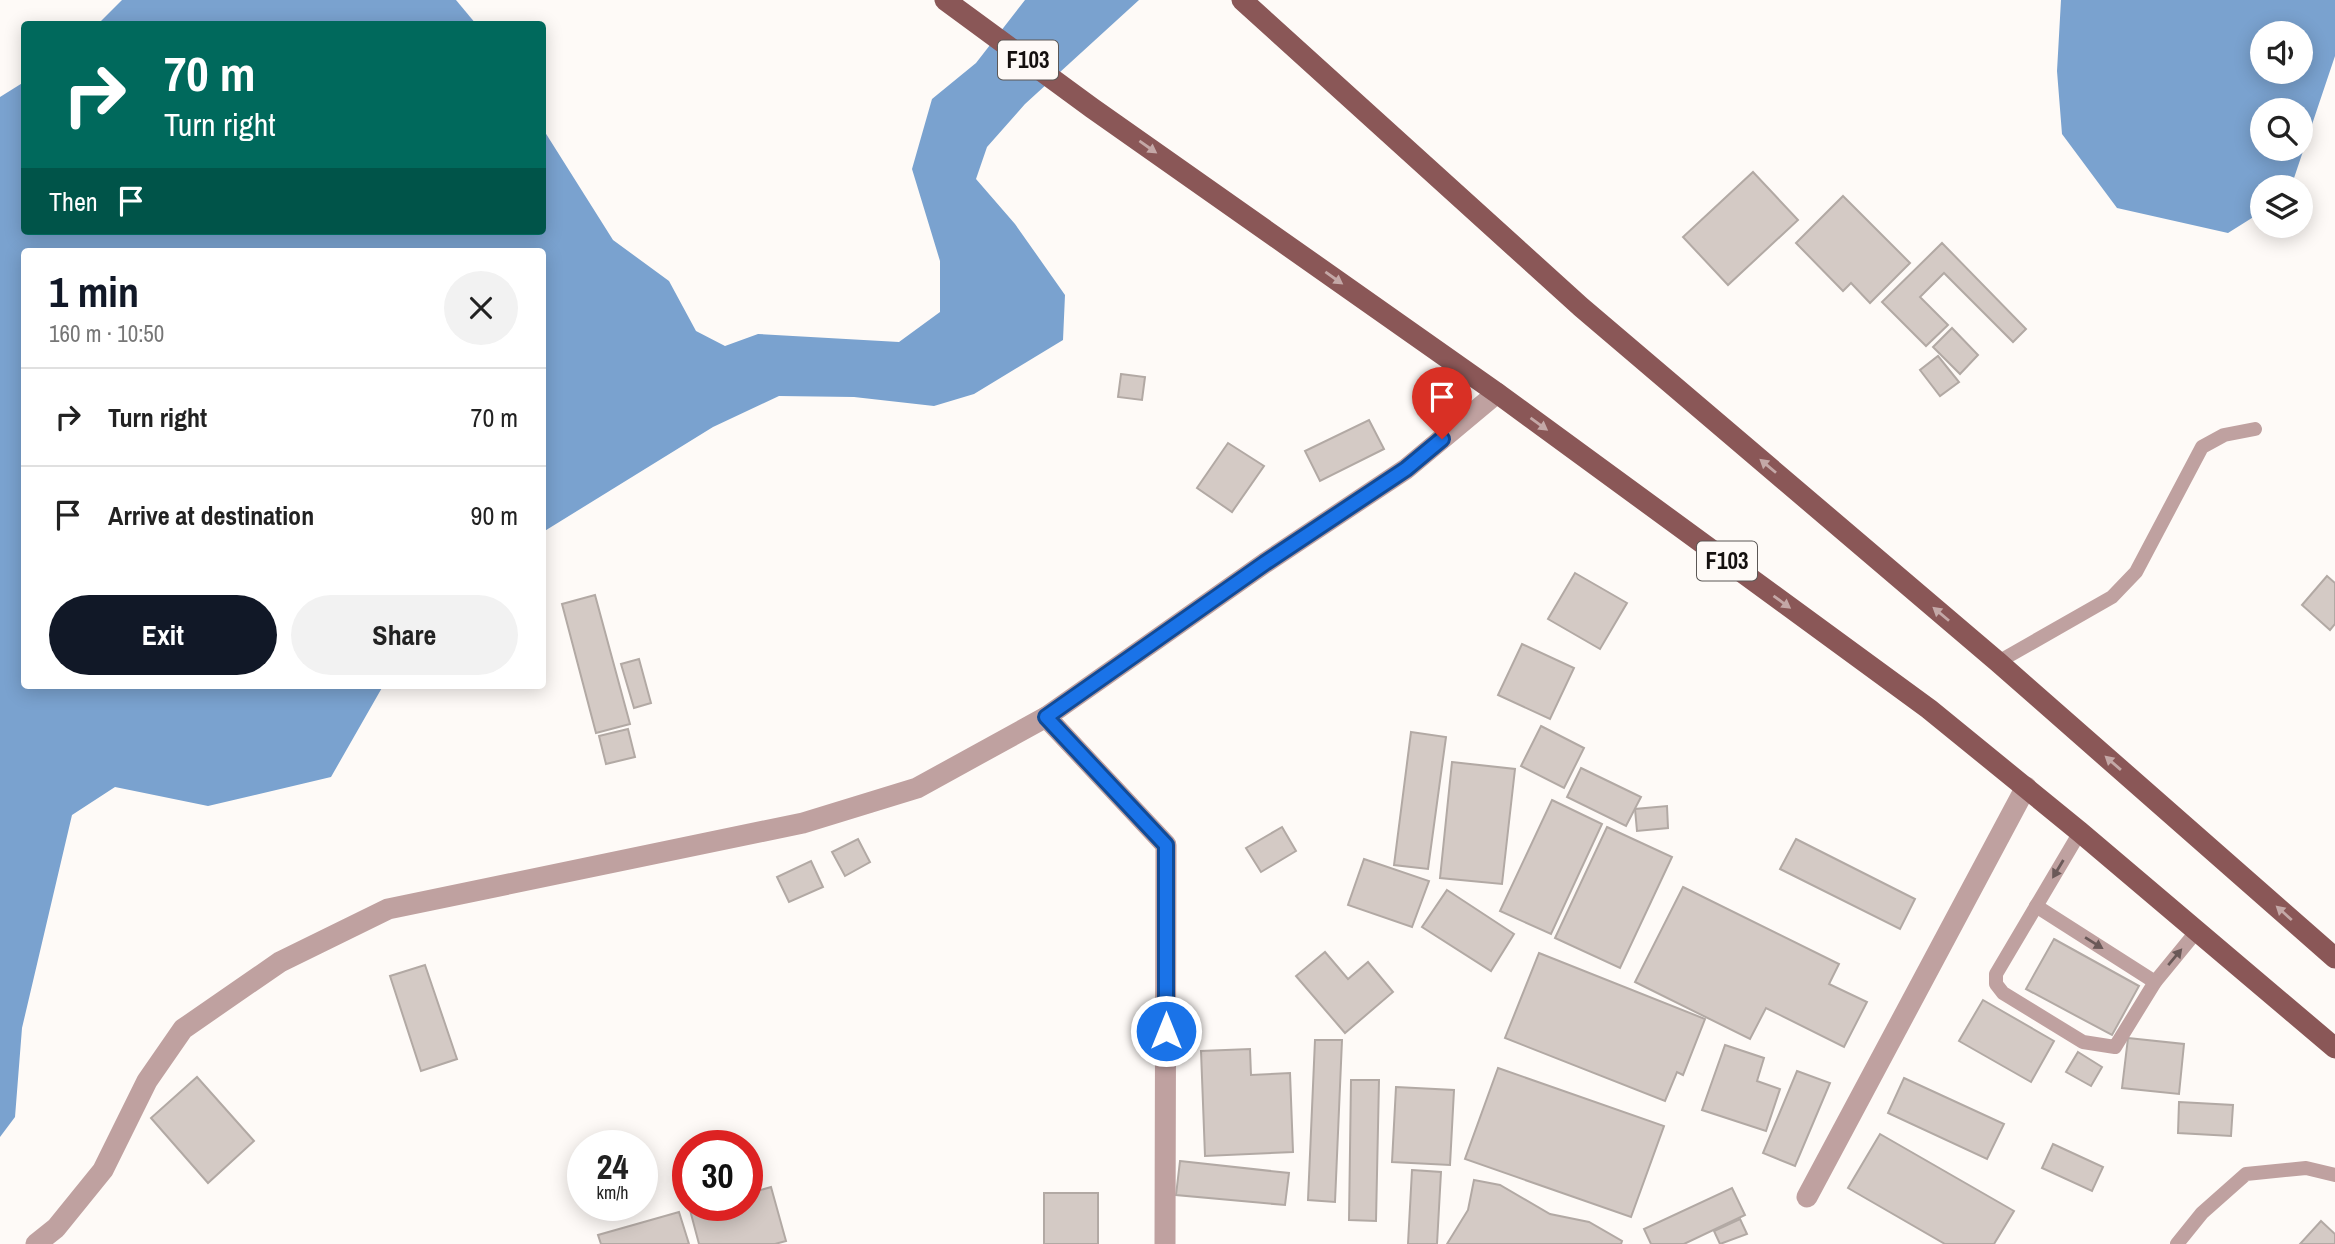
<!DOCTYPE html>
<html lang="en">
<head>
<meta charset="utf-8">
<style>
  :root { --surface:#fff; --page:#f2f2f2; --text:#222; --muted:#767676; --line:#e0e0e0; --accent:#111827 }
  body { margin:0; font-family:"Archivo Narrow",sans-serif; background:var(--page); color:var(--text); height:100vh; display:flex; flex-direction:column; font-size:26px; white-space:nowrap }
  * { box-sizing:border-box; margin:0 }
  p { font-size:23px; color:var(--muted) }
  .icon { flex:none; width:38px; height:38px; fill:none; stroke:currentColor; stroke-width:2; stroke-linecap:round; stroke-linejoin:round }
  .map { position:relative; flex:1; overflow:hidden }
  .sheet { position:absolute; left:21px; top:248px; width:525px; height:441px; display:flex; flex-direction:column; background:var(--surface); border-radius:7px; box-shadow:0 4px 18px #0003 }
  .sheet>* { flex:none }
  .hud { position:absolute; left:21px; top:21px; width:525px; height:214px; border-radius:7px; box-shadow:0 4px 18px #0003; background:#00695c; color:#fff; overflow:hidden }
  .tools { position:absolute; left:2250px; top:21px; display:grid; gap:14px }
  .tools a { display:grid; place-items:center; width:63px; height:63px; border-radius:50%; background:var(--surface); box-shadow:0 4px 18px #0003; font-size:35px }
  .speed { position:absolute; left:567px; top:1130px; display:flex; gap:14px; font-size:35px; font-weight:700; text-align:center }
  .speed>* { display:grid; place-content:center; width:91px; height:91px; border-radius:50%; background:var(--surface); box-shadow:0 4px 18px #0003; line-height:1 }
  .speed small { font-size:18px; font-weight:400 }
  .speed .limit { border:10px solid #d22; background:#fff; color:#111 }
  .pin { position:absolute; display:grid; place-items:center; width:60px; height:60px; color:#fff; margin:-72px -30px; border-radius:50% 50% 50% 0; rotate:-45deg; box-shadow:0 0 7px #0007 }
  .pin .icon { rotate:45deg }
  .me { position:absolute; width:77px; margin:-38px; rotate:0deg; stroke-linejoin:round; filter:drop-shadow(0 0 5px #0008) }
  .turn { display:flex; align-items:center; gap:24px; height:147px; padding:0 28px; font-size:32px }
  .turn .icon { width:91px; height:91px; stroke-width:2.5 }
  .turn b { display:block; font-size:49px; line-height:60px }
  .then { display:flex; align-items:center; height:66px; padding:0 28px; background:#0003; gap:14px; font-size:26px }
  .round { display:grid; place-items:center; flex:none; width:74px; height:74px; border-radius:37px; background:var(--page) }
  .head { display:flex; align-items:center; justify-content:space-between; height:119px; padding:0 28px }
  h1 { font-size:42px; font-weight:700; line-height:52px; color:var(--accent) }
  .primary-button { display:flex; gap:14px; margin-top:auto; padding:14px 28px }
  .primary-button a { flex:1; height:80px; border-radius:42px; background:var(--accent); color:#fff; font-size:28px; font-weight:700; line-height:80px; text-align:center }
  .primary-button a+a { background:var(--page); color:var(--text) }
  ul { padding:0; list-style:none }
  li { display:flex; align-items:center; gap:21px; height:98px; padding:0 28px; border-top:2px solid var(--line) }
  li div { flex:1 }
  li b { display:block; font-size:26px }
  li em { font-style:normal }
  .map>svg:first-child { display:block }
  .water { fill:#7aa2cf; fill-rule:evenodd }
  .building { fill:#d4cac5; stroke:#b2a9a4; stroke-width:2 }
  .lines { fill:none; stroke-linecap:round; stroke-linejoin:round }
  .service { stroke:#bfa1a0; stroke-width:14 }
  .minor { stroke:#bfa1a0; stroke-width:21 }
  .primary { stroke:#8a5757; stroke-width:21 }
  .oneway { fill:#c4a8a7 }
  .oneway2 { fill:#6a5958 }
  .route-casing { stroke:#114b97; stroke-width:18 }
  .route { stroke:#1a73e8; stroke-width:12 }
  .labels { text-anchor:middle; stroke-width:7; stroke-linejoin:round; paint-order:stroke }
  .shield { fill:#fefaf7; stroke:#5b5755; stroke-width:2 }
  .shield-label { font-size:23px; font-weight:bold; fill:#151110 }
</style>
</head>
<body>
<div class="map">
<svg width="2335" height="1244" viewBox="0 0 2335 1244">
  <rect width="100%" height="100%" fill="#fefaf7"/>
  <g class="water">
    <polygon points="122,0 456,0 476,24 98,24"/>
    <polygon points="1025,0 1139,0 1025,104 987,147 976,179 1015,224 1065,295 1063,340 974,394 934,406 854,397 779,396 713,427 543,532 542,252 24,252 24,686 383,686 331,777 208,806 115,787 72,815 22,1028 15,1117 0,1137 0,97 24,82 24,231 542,231 543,129 613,240 669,281 696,331 725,346 758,334 899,342 940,312 940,261 912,169 932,99 976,63"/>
    <path d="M2061,0H2335V56L2291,187H2263V211L2228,233L2117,208L2062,134L2057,71ZM2263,33H2301V72H2263ZM2263,110H2301V149H2263Z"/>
  </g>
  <g class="building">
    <polygon points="1753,172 1798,220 1728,285 1683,237"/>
    <polygon points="1843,196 1910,263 1870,303 1851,283 1843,291 1796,243"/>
    <polygon points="1942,243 2026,329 2013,342 1944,273 1920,297 1948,325 1926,346 1882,302"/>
    <polygon points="1952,328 1978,355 1960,374 1933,347"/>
    <polygon points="1938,356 1959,382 1940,396 1920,370"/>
    <polygon points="1121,374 1145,377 1142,400 1118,397"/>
    <polygon points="1369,420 1384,449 1320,481 1305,451"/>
    <polygon points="1228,443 1264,466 1232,512 1197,488"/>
    <polygon points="1575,573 1627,603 1600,649 1548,619"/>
    <polygon points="2327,576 2335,583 2335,624 2330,630 2302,605"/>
    <polygon points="595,595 630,724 596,733 562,604"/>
    <polygon points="1522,644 1574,668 1550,719 1498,695"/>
    <polygon points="639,659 651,703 634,708 621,664"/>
    <polygon points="1541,726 1584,748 1564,788 1521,766"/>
    <polygon points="628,729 635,757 606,764 599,736"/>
    <polygon points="1411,732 1446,737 1428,869 1394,865"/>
    <polygon points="1452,762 1515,769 1502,884 1440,878"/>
    <polygon points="1581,768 1641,797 1626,826 1567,797"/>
    <polygon points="1552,800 1602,824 1551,934 1500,911"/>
    <polygon points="1667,806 1668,828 1637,831 1635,809"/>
    <polygon points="1282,827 1296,851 1261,872 1246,848"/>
    <polygon points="1607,827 1672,857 1620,968 1555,938"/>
    <polygon points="858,839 870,862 845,876 832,852"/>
    <polygon points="1796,839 1915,899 1900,929 1780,869"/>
    <polygon points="1364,859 1429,881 1412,927 1348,905"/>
    <polygon points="811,861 823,887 789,902 777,877"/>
    <polygon points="1683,887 1839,964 1829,984 1867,1002 1844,1047 1766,1008 1750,1039 1635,982"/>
    <polygon points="1447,890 1514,934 1491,971 1422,927"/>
    <polygon points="2054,939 2139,986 2112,1035 2026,989"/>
    <polygon points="1325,952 1348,979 1368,962 1393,992 1345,1033 1296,976"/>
    <polygon points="1539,953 1705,1019 1683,1075 1677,1072 1665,1101 1505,1038"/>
    <polygon points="425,965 457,1059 421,1071 390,976"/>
    <polygon points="1983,1000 2054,1041 2031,1082 1959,1041"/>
    <polygon points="2128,1038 2184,1044 2179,1094 2122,1088"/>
    <polygon points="1315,1040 1342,1040 1335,1202 1308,1200"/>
    <polygon points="1725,1045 1764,1058 1757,1081 1780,1089 1766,1131 1702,1110"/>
    <polygon points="1250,1049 1251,1075 1290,1073 1293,1152 1205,1156 1201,1051"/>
    <polygon points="2078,1052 2102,1067 2091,1086 2066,1072"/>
    <polygon points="1498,1068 1664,1126 1631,1217 1465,1159"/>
    <polygon points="1797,1071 1830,1083 1795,1166 1763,1153"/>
    <polygon points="197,1077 254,1141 208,1183 151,1118"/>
    <polygon points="1904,1078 2004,1124 1987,1159 1888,1113"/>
    <polygon points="1351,1080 1379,1080 1376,1221 1349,1220"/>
    <polygon points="1396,1087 1454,1090 1450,1165 1392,1162"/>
    <polygon points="2179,1102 2233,1105 2231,1136 2178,1133"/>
    <polygon points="1880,1134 2014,1211 1994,1244 1945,1244 1848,1188"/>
    <polygon points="2053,1144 2103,1167 2092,1191 2042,1168"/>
    <polygon points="1180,1161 1289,1173 1285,1205 1176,1195"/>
    <polygon points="1412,1170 1441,1172 1437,1244 1408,1244"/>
    <polygon points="1474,1180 1500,1185 1550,1214 1589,1222 1622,1241 1621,1244 1447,1244 1468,1210"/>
    <polygon points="771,1187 786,1241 775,1244 699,1244 690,1210 705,1206 747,1206 747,1194"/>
    <polygon points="1732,1188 1745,1215 1684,1244 1651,1244 1644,1229"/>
    <rect x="1044" y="1193" width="54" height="51"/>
    <polygon points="679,1212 689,1244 601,1244 598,1235"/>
    <polygon points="1740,1219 1747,1234 1720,1244 1714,1231"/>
    <polygon points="2321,1221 2335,1234 2335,1244 2300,1244"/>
  </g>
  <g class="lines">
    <g class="service">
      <polyline points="1998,662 2112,597 2136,572 2202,447 2224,435 2255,429"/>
      <polyline points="2080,832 1996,974 1996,984 2003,993 2083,1042 2115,1047 2155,982 2196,932"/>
      <polyline points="2036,906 2155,982"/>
      <polyline points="2177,1244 2202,1213 2246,1174 2306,1168 2335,1175"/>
    </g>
    <g class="minor">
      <polyline points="1807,1197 2026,787"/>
      <polyline points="36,1244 56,1228 103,1170 147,1081 183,1029 280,962 388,909 803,823 917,788 1046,717"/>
      <polyline points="1165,1244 1166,845 1046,717 1265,563 1406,469 1497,393"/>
    </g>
    <g class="primary">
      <polyline points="945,0 1092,108 1497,393 1929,709 2080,832 2335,1048"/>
      <polyline points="1242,0 1581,307 1998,662 2335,958"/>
    </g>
  </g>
  <defs><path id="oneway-solid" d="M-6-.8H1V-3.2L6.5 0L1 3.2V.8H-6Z" transform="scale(1.75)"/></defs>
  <g class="oneway">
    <use href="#oneway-solid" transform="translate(1148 147) rotate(35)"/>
    <use href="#oneway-solid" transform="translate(1334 278) rotate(35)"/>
    <use href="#oneway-solid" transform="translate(1539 424) rotate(36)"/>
    <use href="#oneway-solid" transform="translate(1768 466) rotate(-140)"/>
    <use href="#oneway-solid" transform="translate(1782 602) rotate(36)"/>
    <use href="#oneway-solid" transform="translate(1941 614) rotate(-140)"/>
    <use href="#oneway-solid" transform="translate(2113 763) rotate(-139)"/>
    <use href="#oneway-solid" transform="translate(2284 913) rotate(-138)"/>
  </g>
  <g class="oneway2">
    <use href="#oneway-solid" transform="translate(2058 869) rotate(121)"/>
    <use href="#oneway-solid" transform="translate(2094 943) rotate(32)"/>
    <use href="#oneway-solid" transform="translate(2175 957) rotate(-50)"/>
  </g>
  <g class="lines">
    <g class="route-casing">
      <polyline id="route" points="1166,1031 1166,845 1046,717 1265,563 1406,469 1442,439"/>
    </g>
    <use href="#route" class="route"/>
  </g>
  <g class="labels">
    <g class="shield">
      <rect x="998" y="40.5" width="60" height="39" rx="5"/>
      <rect x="1697" y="541.5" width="60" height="39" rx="5"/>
    </g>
    <g class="shield-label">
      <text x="1028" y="68">F103</text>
      <text x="1727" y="569">F103</text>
    </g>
  </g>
</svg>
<div class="tools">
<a><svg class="icon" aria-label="sound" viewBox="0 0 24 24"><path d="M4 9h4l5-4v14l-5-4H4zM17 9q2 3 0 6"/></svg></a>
<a><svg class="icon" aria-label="search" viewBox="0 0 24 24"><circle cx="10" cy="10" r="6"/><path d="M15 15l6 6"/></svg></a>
<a><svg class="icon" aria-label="layers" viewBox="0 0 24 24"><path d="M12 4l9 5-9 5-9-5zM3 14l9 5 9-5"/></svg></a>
</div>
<div class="speed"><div>24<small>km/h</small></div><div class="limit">30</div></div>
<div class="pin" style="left:1442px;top:439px;background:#d93025"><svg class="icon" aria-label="arrive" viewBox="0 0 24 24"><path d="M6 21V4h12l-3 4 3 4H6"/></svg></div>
<svg class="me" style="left:1166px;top:1031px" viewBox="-20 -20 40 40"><circle r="17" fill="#1a73e8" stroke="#fff" stroke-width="3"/><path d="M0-11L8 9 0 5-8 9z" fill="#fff"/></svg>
<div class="hud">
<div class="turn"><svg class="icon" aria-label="right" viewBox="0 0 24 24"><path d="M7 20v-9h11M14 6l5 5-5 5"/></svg><div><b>70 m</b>Turn right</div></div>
<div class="then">Then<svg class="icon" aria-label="arrive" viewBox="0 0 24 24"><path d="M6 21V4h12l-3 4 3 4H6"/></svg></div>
</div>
<section class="sheet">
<div class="head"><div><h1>1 min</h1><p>160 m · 10:50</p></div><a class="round"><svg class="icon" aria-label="close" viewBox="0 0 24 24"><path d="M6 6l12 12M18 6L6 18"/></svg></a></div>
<ul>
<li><svg class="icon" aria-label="right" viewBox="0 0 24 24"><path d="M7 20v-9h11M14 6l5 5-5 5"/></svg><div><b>Turn right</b></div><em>70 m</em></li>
<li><svg class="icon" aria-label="arrive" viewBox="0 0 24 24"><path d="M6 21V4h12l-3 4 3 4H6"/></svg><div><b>Arrive at destination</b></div><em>90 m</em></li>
</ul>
<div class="primary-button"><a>Exit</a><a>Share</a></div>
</section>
</div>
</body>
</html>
